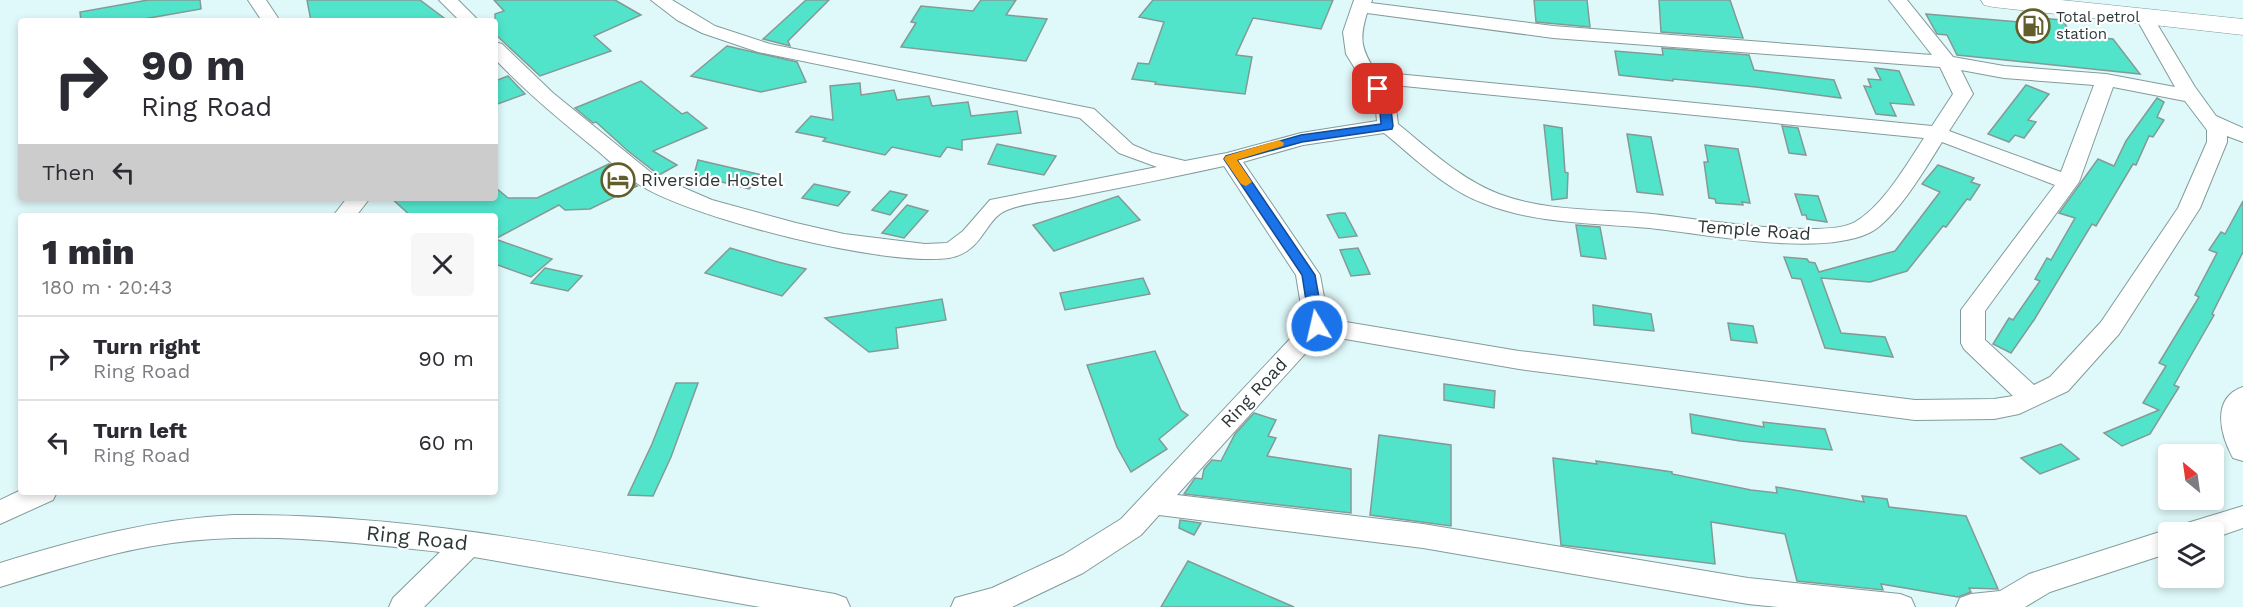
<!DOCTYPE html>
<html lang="en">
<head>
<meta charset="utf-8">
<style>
  :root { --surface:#fff; --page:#f7f7f7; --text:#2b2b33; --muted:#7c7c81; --line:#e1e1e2 }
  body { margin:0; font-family:"Work Sans",sans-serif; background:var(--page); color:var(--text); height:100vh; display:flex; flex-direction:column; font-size:22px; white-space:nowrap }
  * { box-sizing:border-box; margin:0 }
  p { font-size:20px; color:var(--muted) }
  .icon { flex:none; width:33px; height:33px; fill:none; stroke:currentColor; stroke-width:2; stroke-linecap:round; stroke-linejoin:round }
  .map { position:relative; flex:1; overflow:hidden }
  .sheet { position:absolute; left:18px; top:213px; width:480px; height:282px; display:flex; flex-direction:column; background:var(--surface); border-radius:6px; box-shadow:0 3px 9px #0003 }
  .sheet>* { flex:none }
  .hud { position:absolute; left:18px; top:18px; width:480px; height:183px; border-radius:6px; box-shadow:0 3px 9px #0003; background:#fff; color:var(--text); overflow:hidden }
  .needle { width:39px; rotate:331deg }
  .tools { position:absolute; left:2158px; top:444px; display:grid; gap:12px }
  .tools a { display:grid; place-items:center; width:66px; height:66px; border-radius:6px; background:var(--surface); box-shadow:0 3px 9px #0003; font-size:30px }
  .pin { position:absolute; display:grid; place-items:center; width:51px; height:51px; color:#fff; margin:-26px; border-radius:12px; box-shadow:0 3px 9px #0006 }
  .me { position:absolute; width:66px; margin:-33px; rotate:351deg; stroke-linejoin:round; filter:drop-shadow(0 0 4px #0008) }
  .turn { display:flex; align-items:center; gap:21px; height:126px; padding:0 24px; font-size:27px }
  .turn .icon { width:78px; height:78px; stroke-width:2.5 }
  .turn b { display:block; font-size:42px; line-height:51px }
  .then { display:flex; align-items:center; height:57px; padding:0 24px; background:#0003; gap:12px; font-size:22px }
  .round { display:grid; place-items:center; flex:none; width:63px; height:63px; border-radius:6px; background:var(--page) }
  .overview { display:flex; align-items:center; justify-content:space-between; height:102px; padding:0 24px }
  h1 { font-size:36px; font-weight:800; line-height:45px }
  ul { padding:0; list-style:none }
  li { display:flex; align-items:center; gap:18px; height:84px; padding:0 24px; border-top:2px solid var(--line) }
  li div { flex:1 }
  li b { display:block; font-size:22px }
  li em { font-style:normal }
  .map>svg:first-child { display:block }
  .building { fill:#51e4cb; stroke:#849a95; stroke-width:1.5 }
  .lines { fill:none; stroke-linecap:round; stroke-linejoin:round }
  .street-casing { stroke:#839b9b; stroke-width:2 }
  .highway-casing { stroke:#839b9b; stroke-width:1 }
  .street { fill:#fff; fill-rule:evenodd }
  .highway { fill:#fff; fill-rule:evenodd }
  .route { fill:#1a73e8; stroke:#114b97; stroke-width:1.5 }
  .slow { fill:#f59e0b }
  .labels { text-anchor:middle; stroke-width:4.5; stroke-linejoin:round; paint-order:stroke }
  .far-poi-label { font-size:15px; fill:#2d3738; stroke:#fff; text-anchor:start }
  .poi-label { font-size:18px; fill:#2d3738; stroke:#fff; text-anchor:start }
  .street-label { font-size:18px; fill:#2d3738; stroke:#fff }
  .near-street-label { font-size:21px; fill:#2d3738; stroke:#fff }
</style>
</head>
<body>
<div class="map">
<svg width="2243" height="607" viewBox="0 0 2243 607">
  <rect width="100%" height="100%" fill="#dff8f9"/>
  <g class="building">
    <polygon points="148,0 200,0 201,9 144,19 144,21 81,21 80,12"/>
    <polygon points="307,0 420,0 448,21 311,21"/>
    <polygon points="494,0 615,0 641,15 594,36 611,51 540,76 495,34 495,14 504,11"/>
    <polygon points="806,0 829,0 788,41 790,46 763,39"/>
    <polygon points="981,0 1016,0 1006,15 1047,19 1026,61 901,47 916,23 911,22 921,6 973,11"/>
    <polygon points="1153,0 1333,0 1321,29 1253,18 1236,55 1252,57 1245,94 1155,84 1156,82 1132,79 1138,63 1149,64 1164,22 1139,17"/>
    <polygon points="1534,0 1587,0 1590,27 1536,22"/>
    <polygon points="1659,0 1730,0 1743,38 1661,32"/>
    <polygon points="1926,14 2044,24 2039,18 2062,20 2073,35 2113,39 2140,74 1957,55 1947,35 1937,34"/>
    <polygon points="727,46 797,62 806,82 761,92 691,76"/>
    <polygon points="1662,48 1749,55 1754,70 1834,80 1841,98 1756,87 1673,79 1673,81 1619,75 1615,51 1663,55"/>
    <polygon points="1875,68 1899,71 1914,105 1890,103 1896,116 1876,114 1864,86 1871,87 1868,79 1881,80"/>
    <polygon points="508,76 525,94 495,105 495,81"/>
    <polygon points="641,81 682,114 687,112 707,128 653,151 677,165 659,175 628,151 596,122 593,123 575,108"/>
    <polygon points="860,83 861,95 894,90 897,100 929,96 932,106 968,102 971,116 1017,111 1021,133 962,140 962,150 947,147 940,157 892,147 885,155 823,141 826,138 796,132 811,116 833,120 830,86"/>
    <polygon points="2026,85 2049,94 2028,120 2036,122 2024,138 2015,135 2009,142 1988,134"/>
    <polygon points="2157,98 2164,102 2157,117 2164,120 2153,137 2149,136 2136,165 2133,164 2096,226 2092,224 2034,320 2011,353 1993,344 2009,318 2013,320 2040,281 2035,279 2047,258 2051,260 2075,218 2059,213 2098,159 2114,166 2126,141"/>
    <polygon points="1544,125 1562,128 1565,172 1568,173 1567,198 1552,200"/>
    <polygon points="1782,126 1798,128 1806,155 1789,153"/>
    <polygon points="1627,134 1651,137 1663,195 1637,192"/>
    <polygon points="997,144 1056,156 1044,175 988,164"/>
    <polygon points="1705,145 1738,149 1750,203 1742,202 1743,205 1716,203 1715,199 1709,198 1704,162 1708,162"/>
    <polygon points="698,160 762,175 749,189 694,175"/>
    <polygon points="609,164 637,186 590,209 565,210 559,205 495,239 495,216 411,216 391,198 495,198 495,187 508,198 537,198"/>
    <polygon points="1938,165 1974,178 1971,182 1980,185 1970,200 1967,199 1946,227 1943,226 1907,271 1870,282 1821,278 1841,333 1885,337 1893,357 1825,348 1801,279 1792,278 1784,257 1807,259 1809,262 1815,263 1819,272 1895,251 1940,192 1922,184"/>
    <polygon points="814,184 850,192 838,206 802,198"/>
    <polygon points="890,191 907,195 890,215 872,210"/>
    <polygon points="1795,194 1818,196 1827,222 1807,219 1806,215 1802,215"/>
    <polygon points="1118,196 1140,220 1054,251 1033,225"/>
    <polygon points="2243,201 2243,252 2212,314 2214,315 2174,385 2179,387 2150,434 2122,446 2104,433 2159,410 2143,403 2166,366 2159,363 2199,297 2195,295 2217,253 2209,250 2221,232 2225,234"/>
    <polygon points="907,205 928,211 904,238 882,233"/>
    <polygon points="1339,213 1345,213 1357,236 1339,238 1327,215"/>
    <polygon points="1576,225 1600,227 1606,259 1581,256"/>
    <polygon points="495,239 552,259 531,277 495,264"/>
    <polygon points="730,248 778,262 806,269 782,296 705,273"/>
    <polygon points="1358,248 1370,274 1351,276 1340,250"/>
    <polygon points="545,268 582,276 568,291 531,283"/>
    <polygon points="1143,278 1150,294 1065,310 1060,293"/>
    <polygon points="942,299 946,320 896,328 898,348 869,352 825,318"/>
    <polygon points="1593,305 1651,314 1654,331 1594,325"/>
    <polygon points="1728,323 1753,326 1757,343 1731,340"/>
    <polygon points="1155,351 1181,410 1188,415 1159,439 1167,449 1131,472 1117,447 1087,365"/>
    <polygon points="676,383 698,383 671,457 653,496 628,495 652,444"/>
    <polygon points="1444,384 1495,391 1494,408 1444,400"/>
    <polygon points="1254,413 1276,420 1268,436 1276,438 1267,456 1351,469 1351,513 1184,494 1195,478 1202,479 1204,469 1212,460 1221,461 1235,434"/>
    <polygon points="1690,414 1764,427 1763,422 1825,429 1832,450 1740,441 1692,433"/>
    <polygon points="1379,435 1451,445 1451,526 1370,515"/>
    <polygon points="2061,444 2079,459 2040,474 2021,458"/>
    <polygon points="1553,458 1597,464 1596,461 1672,472 1672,474 1751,490 1777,493 1776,487 1864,502 1862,496 1887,499 1889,507 1966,516 1998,589 1969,588 1971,592 1958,597 1881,584 1883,590 1797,581 1785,534 1711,522 1715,564 1561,545"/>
    <polygon points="1180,520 1201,523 1194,535 1179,528"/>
    <polygon points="1188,561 1294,607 1161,607"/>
  </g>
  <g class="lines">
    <g class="street-casing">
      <g id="street">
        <polygon points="248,0 266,0 280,21 262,21"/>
        <polygon points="439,0 458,0 479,21 460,21"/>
        <path d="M651,0H672L715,26L770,44L1094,109L1133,145L1152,153L1185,161L1227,153L1301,133L1377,121L1375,101L1346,54L1343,32L1354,0H1372L1371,3L1553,26L1932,55L1889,0H1907L1953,57L2004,66L2106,74L2175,87L2136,18L2139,14H2151L2195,87L2216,116L2243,128V142L2227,136V142L2200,208L2119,334L2068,391L2019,414L1994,419L1915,420L1519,369L1322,335L1177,495L1423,524L1748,578L1900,594L1911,598L1915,607H1778L1748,604L1423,548L1159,515L1141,535L1083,573L1012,607H951L955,598L992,588L1063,555L1121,519L1304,324L1296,275L1224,166C1174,177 1124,187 1073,197C1052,201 1027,202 1007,210C984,219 984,252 949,258C885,267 693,219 638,184C622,174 608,159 593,147C559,119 525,91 495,59V42L502,44L553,93L654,175L712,200L796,223L844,234L925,244L947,243L963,231L990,200L1157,167L1119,153L1080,118L758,52L702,33L677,20ZM1367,13L1553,38L1940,67L1953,94L1932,126L1376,72C1361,49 1359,39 1367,13ZM1961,70L2004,78L2094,85L2061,172L1949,131L1973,94ZM1384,84L1924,138C1907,164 1883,206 1855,222C1824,240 1692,218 1652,214C1602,209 1546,212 1499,194C1460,179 1429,149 1398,124L1395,101ZM2113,87L2185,101L2207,130V142L2178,208L2101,322L2050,377L2034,385L1985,340V311L2079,182ZM1384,133C1415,158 1445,189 1483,203C1535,224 1594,223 1649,228C1706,234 1818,257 1869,233C1894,222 1927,166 1942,142L2055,185L1961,310V343L1964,349L2013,396L1994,399L1915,400L1519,351L1328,319L1320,275L1243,162L1303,145Z"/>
        <polygon points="347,198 370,198 356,216 333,216"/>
        <path d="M2243,387V461L2233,458C2221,436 2210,398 2243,387Z"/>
        <polygon points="21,490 21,492 57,492 53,500 0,524 0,500"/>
        <polygon points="2243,506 2243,528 2214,538 2214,532 2180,532 2184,524"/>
        <path d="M234,515C437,513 636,561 835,594L846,598L850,607H760L474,557L424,607H389L393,598L440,552C351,542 261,531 172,543C113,551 56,570 0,587V563C78,539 153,519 234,515Z"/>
        <polygon points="2169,529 2179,532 2169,532 2169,553 2050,592 2025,607 1956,607 1960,598 1971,594 2000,591 2029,574"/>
      </g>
    </g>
    <g class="highway-casing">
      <polygon id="highway" points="1981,0 2061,0 2243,19 2243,35 1993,7 1984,5"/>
    </g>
    <use href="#street" class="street"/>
    <use href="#highway" class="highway"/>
  </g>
  <polygon class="route" points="1378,86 1382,87 1390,101 1393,126 1392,129 1302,142 1237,160 1315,275 1324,326 1317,331 1310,326 1302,275 1224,159 1226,156 1301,135 1381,124 1379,101 1372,89"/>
  <polygon class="slow" points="1279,140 1284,143 1283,146 1237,160 1252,182 1246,186 1241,184 1224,159 1226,156"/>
  <defs>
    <g id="fuel-ring" transform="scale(1.725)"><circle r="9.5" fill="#fff" stroke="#625d2a" stroke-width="1.5"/><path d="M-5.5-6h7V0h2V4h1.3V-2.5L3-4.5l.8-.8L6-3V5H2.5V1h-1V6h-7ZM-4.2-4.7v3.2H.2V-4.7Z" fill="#625d2a"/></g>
    <g id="hotel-ring" transform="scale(1.725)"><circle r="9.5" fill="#fff" stroke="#625d2a" stroke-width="1.5"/><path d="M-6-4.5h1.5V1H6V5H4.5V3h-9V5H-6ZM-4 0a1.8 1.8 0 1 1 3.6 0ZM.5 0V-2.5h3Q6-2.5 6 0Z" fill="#625d2a"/></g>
  </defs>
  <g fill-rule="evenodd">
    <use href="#fuel-ring" x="2033" y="26"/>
    <use href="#hotel-ring" x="618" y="180"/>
  </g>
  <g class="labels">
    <g class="far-poi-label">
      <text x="2056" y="22">Total petrol<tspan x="2056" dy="17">station</tspan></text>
    </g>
    <g class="poi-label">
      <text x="641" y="186">Riverside Hostel</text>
    </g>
    <g class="street-label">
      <text transform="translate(1754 230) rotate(4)" y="6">Temple Road</text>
      <text transform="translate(1254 393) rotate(-47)" y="6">Ring Road</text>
    </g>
    <g class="near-street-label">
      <text transform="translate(417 538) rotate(6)" y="7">Ring Road</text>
    </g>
  </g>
</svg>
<div class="tools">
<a><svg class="needle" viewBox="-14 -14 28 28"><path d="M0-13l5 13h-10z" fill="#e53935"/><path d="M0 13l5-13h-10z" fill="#7c7c81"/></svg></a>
<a><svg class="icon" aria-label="layers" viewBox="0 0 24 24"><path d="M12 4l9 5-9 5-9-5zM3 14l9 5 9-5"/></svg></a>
</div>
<div class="pin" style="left:1378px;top:89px;background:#d93025"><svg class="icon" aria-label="arrive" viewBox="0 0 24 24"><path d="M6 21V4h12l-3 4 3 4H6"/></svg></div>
<svg class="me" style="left:1317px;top:326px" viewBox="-20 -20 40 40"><circle r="17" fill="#1a73e8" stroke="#fff" stroke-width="3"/><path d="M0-11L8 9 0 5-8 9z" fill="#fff"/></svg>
<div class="hud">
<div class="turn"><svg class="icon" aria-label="right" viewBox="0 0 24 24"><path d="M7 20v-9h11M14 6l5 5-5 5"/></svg><div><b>90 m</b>Ring Road</div></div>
<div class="then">Then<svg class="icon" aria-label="left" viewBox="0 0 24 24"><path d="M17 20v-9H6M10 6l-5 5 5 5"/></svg></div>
</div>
<section class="sheet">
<div class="overview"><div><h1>1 min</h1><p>180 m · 20:43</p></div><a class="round"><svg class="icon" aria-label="close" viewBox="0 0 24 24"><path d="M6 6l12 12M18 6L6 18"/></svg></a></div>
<ul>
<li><svg class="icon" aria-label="right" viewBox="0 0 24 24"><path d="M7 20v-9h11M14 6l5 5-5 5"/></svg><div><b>Turn right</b><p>Ring Road</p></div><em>90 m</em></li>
<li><svg class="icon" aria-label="left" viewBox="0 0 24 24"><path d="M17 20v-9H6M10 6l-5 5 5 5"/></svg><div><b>Turn left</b><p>Ring Road</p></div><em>60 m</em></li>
</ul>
</section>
</div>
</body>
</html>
